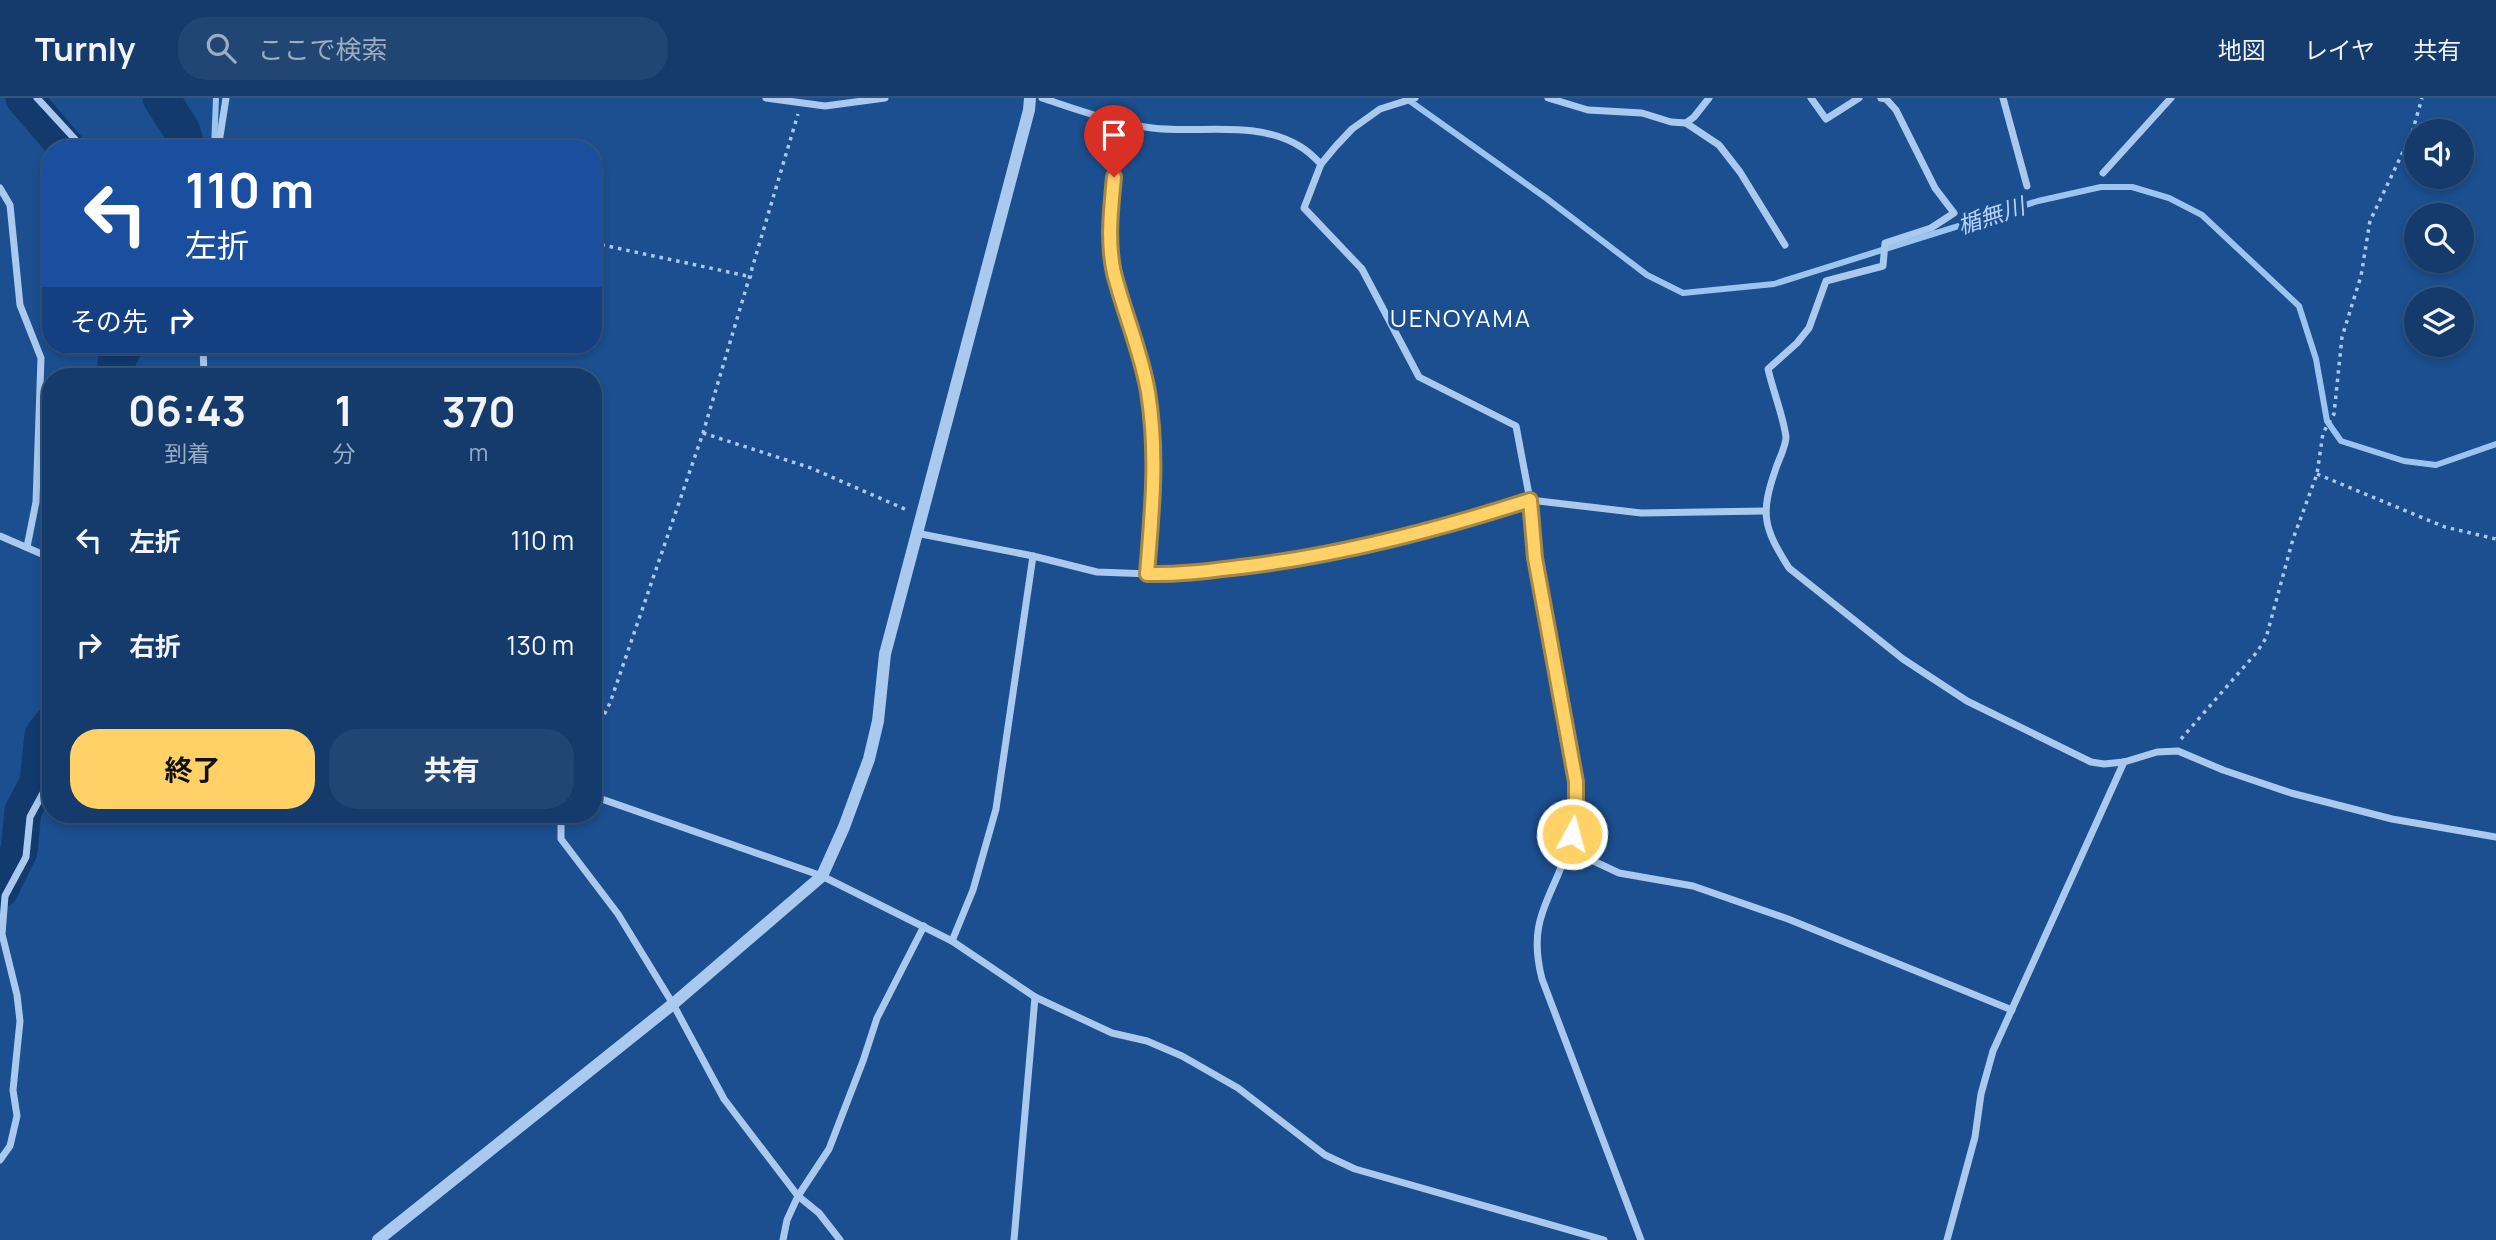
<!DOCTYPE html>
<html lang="ja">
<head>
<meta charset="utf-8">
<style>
  :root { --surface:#143b6b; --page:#214673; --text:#f1f3f6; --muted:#9dadc1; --line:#33557e; --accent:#ffd166 }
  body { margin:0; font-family:Manrope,"Noto Sans JP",sans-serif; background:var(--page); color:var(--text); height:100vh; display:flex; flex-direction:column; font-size:26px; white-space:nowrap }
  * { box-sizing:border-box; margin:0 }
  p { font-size:23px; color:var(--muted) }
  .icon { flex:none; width:38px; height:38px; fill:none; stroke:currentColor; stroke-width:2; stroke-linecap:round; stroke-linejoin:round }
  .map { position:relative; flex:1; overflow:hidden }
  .drawer { position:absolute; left:42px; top:270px; width:560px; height:455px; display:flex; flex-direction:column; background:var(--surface); border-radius:28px; box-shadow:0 4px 10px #0003,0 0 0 2px var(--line) }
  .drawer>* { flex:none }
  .guide { position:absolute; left:42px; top:42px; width:560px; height:214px; border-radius:28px; box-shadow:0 4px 10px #0003,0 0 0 2px var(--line); background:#1a4fa0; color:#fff; overflow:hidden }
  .fabs { position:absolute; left:2404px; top:21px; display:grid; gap:14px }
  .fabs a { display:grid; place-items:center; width:70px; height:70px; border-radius:50%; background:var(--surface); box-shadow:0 4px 10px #0003,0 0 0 2px var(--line); font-size:35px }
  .pin { position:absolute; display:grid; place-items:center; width:60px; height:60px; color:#fff; margin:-72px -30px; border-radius:50% 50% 50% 0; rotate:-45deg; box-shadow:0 0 7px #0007 }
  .pin .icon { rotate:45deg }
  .me { position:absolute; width:77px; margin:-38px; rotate:7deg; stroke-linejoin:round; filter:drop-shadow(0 0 5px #0008) }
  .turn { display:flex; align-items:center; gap:24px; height:147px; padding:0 28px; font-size:32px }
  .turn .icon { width:91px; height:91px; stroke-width:2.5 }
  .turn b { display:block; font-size:49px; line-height:60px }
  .then { display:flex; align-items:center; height:66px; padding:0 28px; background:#0003; gap:14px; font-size:26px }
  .eta { display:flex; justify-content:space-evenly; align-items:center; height:119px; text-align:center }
  .eta b { font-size:42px; font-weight:700; line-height:49px }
  .button { display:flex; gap:14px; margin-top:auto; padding:14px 28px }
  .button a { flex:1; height:80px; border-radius:28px; background:var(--accent); color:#111; font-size:28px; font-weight:700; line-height:80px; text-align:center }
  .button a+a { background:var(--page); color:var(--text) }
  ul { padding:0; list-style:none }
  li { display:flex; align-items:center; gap:21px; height:105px; padding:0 28px }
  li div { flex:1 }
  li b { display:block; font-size:26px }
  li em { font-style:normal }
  header { display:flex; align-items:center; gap:42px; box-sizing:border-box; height:98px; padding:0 35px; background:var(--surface); border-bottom:2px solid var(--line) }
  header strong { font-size:33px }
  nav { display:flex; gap:38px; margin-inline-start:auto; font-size:24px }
  .search { width:490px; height:63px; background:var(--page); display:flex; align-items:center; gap:18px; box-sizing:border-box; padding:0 24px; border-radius:28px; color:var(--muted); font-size:26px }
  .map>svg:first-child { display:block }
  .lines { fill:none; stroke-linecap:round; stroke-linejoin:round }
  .stream { stroke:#9cc4f0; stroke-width:6 }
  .river { stroke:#123a6d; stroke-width:37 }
  .path { stroke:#a9c9ee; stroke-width:3.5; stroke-dasharray:3.5 5; stroke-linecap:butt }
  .minor { stroke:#a9c9ee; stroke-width:7 }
  .tertiary { stroke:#a9c9ee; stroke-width:12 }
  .route-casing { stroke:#a68842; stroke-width:18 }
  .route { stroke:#ffd166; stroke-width:12 }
  .labels { text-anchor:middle; stroke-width:7; stroke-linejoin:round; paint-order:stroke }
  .water-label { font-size:23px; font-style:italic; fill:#b5d3f5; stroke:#1b4f8f }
  .quarter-label { font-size:24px; letter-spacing:2px; fill:#fff; stroke:#1b4f8f }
</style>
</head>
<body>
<header>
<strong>Turnly</strong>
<div class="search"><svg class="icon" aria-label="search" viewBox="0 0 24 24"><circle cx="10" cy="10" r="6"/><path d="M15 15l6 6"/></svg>ここで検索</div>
<nav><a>地図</a><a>レイヤ</a><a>共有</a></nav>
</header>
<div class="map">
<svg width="2496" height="1142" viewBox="0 0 2496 1142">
  <rect width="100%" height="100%" fill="#1b4f8f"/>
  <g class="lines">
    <g class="stream">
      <polyline points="1407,1 1546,100 1647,177 1683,195 1774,186 2038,103 2101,89 2132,89 2169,100 2202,117 2299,208 2316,261 2327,323 2341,343 2404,363 2436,367 2496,346"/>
      <polyline points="214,51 216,0"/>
    </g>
    <g class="river">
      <polyline points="24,0 68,51"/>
      <polyline points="161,0 182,33 187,51"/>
      <polyline points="116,278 116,265 125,247"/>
      <polyline points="0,792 19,753 23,713 38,685 43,637 51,627"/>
    </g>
    <g class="path">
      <polyline points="593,145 752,179"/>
      <polyline points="703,335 811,370 907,412"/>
      <polyline points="2317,376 2445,429 2496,441"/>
      <polyline points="593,639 610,605 703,335 798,16"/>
      <polyline points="2181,641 2257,554 2266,540 2293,441 2317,376 2323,335 2334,316 2342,239 2361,178 2370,123 2412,35 2422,0"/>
    </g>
    <g class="minor">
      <polyline points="37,0 84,51"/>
      <polyline points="766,0 825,8 885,0"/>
      <path d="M1042,0C1078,12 1113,25 1152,30C1201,36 1257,21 1301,49C1308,53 1315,60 1321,66"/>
      <polyline points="1415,0 1380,11 1352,31 1336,48 1321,66 1304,110 1362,171 1419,279 1516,328 1530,402 1641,415 1764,413"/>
      <polyline points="1548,0 1588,12 1642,15 1671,24 1686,25 1694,19 1709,0"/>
      <polyline points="1811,0 1826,21 1859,0"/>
      <path d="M1881,0L1886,1L1896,12L1935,90L1954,115L1931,130L1885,145L1883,168L1826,183L1809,230L1797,245L1768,271C1773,293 1783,317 1786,339C1786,348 1779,361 1776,370C1760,416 1763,429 1789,470L1903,561L1967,603L2091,664L2104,666L2124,664L2157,654L2178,653L2223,672L2291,695L2392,721L2496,739"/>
      <polyline points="2003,0 2027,88"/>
      <polyline points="1120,25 1109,132 1114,174 1136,240 1147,292 1154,340 1155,377 1147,476"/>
      <polyline points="1686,25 1719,47 1740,74 1785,147"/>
      <polyline points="218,51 226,0"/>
      <polyline points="2103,75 2171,0"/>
      <polyline points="0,90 10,107 20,207 41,260 36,404 27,449"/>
      <polyline points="203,247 204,278"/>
      <path d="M916,435L1033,458L1097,474L1177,477L1315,459L1435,432L1530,402L1535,460L1576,684C1576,706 1575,726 1569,747C1553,801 1526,819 1542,881L1641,1142"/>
      <polyline points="0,438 51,460"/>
      <polyline points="593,698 822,778 952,843 1035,899 1014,1142"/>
      <polyline points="561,716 561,741 618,816 673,906 724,1001 798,1098 819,1115 840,1142"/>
      <polyline points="1568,751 1619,775 1693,788 1788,821 2012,912"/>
      <polyline points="952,843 973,792 996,711 1033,458"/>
      <polyline points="1035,899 1112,935 1147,943 1182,958 1238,990 1325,1057 1355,1071 1604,1142"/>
      <polyline points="0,1062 10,1048 17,1018 13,992 20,923 17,897 2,836 5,798 26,759 30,719 48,686 48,644 51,640"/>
      <polyline points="783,1142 787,1122 798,1098 829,1051 863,963 877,920 924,828"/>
      <polyline points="1947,1142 1975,1039 1981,996 1993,953 2124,664"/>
    </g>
    <polyline class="tertiary" points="378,1142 673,906 822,778 844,729 869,661 878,623 885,556 1029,12 1030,0"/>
  </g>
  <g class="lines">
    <g class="route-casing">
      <path id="route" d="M1114,79C1111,111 1107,143 1114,175C1124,215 1141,253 1148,294C1158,357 1152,413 1147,476C1182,477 1215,472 1249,468C1345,456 1437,432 1530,402L1535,460L1576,684V720L1572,736"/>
    </g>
    <use href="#route" class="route"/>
  </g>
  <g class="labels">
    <g class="water-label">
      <text transform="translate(1991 118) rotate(-18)" y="8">楯無川</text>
    </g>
    <g class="quarter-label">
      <text x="1461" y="229">UENOYAMA</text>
    </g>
  </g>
</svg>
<div class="fabs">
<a><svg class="icon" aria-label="sound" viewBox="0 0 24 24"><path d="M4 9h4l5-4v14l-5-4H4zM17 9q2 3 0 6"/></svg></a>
<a><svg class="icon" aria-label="search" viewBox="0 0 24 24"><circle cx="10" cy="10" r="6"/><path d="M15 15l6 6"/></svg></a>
<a><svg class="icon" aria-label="layers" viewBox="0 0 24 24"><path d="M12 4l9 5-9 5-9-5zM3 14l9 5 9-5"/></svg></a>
</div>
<div class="pin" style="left:1114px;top:79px;background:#d93025"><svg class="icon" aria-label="arrive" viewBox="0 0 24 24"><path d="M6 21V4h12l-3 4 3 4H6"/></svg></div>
<svg class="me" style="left:1572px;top:736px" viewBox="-20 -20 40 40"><circle r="17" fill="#ffd166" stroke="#fff" stroke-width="3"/><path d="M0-11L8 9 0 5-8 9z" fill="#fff"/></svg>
<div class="guide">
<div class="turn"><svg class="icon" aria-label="left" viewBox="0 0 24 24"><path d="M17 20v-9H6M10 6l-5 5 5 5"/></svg><div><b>110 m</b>左折</div></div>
<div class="then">その先<svg class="icon" aria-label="right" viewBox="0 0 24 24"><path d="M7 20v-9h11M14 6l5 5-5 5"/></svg></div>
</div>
<section class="drawer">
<div class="eta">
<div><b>06:43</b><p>到着</p></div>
<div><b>1</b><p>分</p></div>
<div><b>370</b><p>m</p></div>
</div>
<ul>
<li><svg class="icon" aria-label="left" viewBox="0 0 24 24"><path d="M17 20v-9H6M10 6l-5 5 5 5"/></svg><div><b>左折</b></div><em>110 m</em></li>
<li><svg class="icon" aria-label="right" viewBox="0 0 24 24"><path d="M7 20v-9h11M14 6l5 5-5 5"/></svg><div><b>右折</b></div><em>130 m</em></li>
</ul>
<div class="button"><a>終了</a><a>共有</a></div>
</section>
</div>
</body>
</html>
